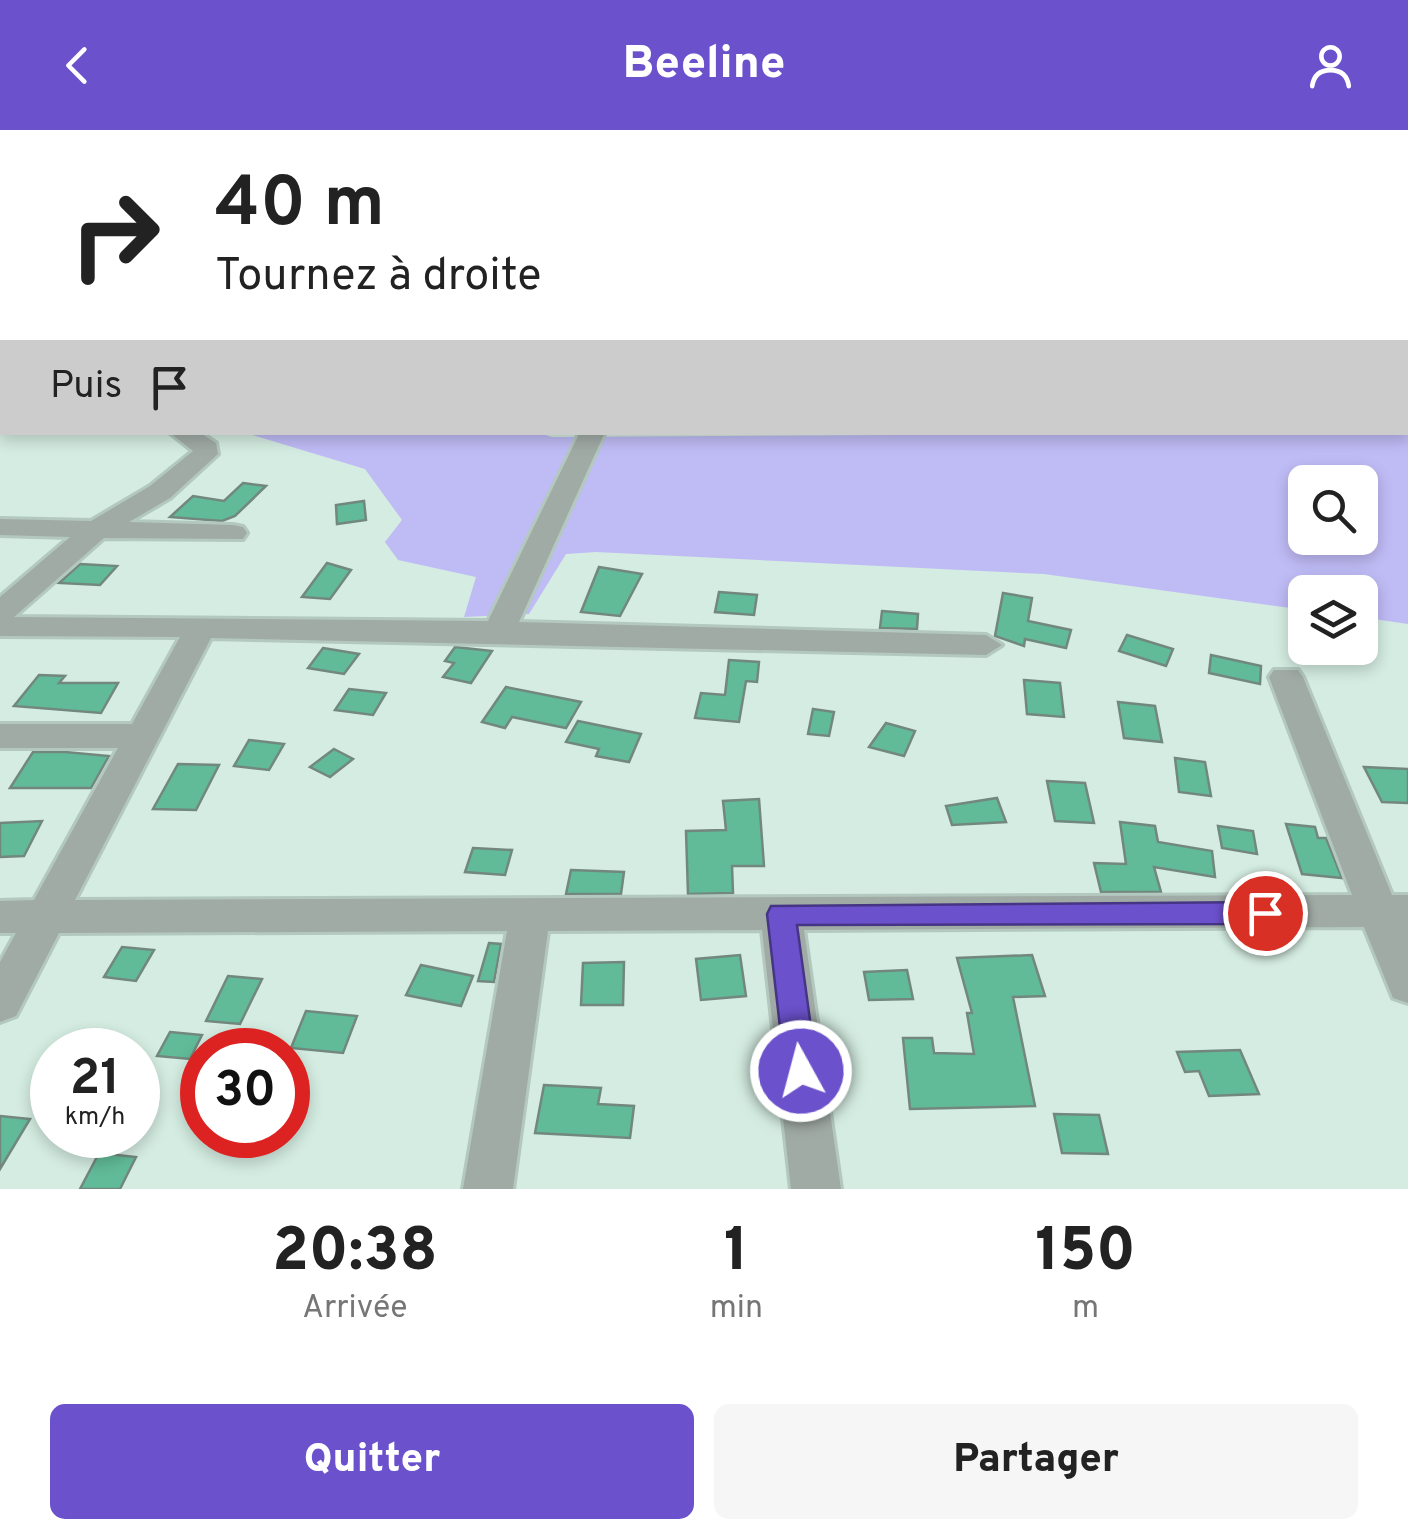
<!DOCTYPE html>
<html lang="fr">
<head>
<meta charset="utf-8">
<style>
  :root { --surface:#fff; --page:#f6f6f6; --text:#222; --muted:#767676; --accent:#6b51cb }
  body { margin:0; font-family:Overpass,sans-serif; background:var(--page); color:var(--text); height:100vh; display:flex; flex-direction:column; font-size:38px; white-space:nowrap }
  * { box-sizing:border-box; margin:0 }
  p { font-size:32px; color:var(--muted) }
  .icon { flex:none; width:55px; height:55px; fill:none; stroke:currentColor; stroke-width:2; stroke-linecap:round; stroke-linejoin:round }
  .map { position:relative; height:1059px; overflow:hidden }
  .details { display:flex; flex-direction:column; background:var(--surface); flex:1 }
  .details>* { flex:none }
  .top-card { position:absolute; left:0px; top:0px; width:1410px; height:305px; box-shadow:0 5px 15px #0003; background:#fff; color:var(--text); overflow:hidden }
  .buttons { position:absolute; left:1288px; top:335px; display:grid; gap:20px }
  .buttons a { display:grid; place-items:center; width:90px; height:90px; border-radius:15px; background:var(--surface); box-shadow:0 5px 15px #0003; font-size:50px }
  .speed { position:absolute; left:30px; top:898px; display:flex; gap:20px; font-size:50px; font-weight:700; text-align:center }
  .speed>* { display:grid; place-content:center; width:130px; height:130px; border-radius:50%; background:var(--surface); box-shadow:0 5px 15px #0003; line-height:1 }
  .speed small { font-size:25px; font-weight:400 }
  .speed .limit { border:15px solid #d22; background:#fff; color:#111 }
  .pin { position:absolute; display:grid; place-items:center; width:85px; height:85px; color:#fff; margin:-42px; border:5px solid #fff; border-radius:50%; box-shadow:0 2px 10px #0007 }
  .me { position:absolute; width:110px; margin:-55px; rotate:353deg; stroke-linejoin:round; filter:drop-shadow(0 0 8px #0008) }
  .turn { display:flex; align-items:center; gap:35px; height:210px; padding:0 50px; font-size:45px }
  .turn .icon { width:130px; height:130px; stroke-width:2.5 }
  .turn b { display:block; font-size:70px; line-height:85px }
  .then { display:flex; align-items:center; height:95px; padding:0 50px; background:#0003; gap:20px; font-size:38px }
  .eta { display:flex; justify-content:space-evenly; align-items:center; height:170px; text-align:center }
  .eta b { font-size:60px; font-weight:800; line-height:70px }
  .action { display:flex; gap:20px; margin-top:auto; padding:20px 50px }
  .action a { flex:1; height:115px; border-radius:15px; background:var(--accent); color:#fff; font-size:40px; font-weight:800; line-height:115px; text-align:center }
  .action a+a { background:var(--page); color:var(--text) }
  header { display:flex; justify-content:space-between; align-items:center; height:130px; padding:0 50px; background:var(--accent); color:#fff; font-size:45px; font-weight:800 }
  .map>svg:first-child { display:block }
  .green { fill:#bfbbf5; fill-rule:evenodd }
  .building { fill:#61bb98; stroke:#72887e; stroke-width:2.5 }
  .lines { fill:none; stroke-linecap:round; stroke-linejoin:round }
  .minor-casing { stroke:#b3c8bf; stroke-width:6 }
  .minor { fill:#a1aba6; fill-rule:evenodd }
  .route { fill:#6b51cb; stroke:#463584; stroke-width:2.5 }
</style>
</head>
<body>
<header><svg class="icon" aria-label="back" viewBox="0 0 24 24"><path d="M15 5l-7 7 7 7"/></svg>Beeline<svg class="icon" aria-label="person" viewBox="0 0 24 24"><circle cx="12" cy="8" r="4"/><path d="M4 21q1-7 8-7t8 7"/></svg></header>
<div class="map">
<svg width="1408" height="1059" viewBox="0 0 1408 1059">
  <rect width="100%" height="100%" fill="#d4ece1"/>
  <g class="green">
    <polygon points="0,0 217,2 2,2 2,233"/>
    <path d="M1408,295V494L1360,487V462H1305V480L1044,444L596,422L566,424L529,484L464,487L476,447L398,430L385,412L402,390L365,339L246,303L536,302L552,307L1408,302ZM1305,352H1360V408H1305Z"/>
  </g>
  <g class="building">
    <polygon points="243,353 266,356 235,386 222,391 170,387 193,366 224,371"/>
    <polygon points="364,371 366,390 337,394 336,375"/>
    <polygon points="327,433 351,440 330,469 302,467"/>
    <polygon points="80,434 117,436 100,455 59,453"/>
    <polygon points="599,437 642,444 620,486 581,482"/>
    <polygon points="719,462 757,465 754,485 715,482"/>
    <polygon points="1003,463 1032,468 1028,491 1071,500 1066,518 1025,509 1024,516 995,506"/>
    <polygon points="882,481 918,484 917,499 880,498"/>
    <polygon points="1127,505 1173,519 1166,536 1119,521"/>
    <polygon points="455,517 492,521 471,553 443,547 454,533 445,531"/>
    <polygon points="323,518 359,524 344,544 308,538"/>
    <polygon points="1211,525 1261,536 1260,554 1209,543"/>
    <polygon points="729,530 759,532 757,552 746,551 739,592 695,588 701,563 725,565"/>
    <polygon points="39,545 65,546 59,553 118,553 101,583 14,576"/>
    <polygon points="1024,550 1060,553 1064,587 1027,584"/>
    <polygon points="506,557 581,572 566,598 512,587 505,598 482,592"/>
    <polygon points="349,559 386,563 373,585 335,580"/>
    <polygon points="1118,572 1155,576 1162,612 1124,608"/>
    <polygon points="813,579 834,582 829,606 808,604"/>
    <polygon points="578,591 641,604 629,632 596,626 599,619 566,612"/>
    <polygon points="886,593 915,601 904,626 869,617"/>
    <polygon points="249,610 284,614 269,640 234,636"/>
    <polygon points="334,619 353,629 330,647 310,637"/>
    <polygon points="33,622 65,622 109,626 91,658 10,658"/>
    <polygon points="1175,628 1205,632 1211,666 1179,662"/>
    <polygon points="178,634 219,635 196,680 153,679"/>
    <polygon points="1364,637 1408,639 1408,673 1382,672"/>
    <polygon points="1047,651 1085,653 1094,693 1055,691"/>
    <polygon points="997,668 1006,692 952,695 946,676"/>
    <polygon points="759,669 764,736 732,736 733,763 688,764 686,701 726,700 723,671"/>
    <polygon points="42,691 24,726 0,727 0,693"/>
    <polygon points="1120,692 1155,696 1158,712 1212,721 1215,747 1154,737 1161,762 1101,762 1094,733 1126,734"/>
    <polygon points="1286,694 1315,697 1318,708 1326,708 1342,748 1302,744"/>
    <polygon points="1218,696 1253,701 1257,724 1222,718"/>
    <polygon points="473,718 512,720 505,745 465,742"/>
    <polygon points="571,740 624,742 621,764 566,764"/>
    <polygon points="489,813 501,814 494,852 478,851"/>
    <polygon points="122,817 154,820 136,851 104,847"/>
    <polygon points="740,825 746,866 701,870 696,829"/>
    <polygon points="1032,825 1045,866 1013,867 1035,976 910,979 903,908 932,908 934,923 974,924 967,883 972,883 957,828"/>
    <polygon points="624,832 623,875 581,875 583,833"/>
    <polygon points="421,835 473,846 461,876 406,865"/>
    <polygon points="907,840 913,869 869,870 864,842"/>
    <polygon points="228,846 262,849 240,894 206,891"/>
    <polygon points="306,881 357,886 343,923 291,918"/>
    <polygon points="170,902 202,905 190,929 157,926"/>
    <polygon points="1240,920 1259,964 1209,966 1199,941 1185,942 1177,922"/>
    <polygon points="544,955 601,958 598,974 634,976 630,1008 535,1003"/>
    <polygon points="1054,984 1099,985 1108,1024 1062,1023"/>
    <polygon points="0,986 30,989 0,1039"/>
    <polygon points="99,1023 136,1027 120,1059 80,1059"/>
  </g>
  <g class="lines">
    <g class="minor-casing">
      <g id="minor">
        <rect x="345" y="0" width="14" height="2"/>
        <polygon points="529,0 543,0 544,2 530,2"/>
        <polygon points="755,0 769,0 770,2 756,2"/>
        <polygon points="808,0 951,0 807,2"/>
        <rect x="0" y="234" width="2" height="14"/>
        <polygon points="169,302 199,302 216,313 218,324 170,368 129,392 233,395 243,397 247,403 243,409 104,408 14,487 488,491 580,302 605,302 519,492 986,505 1002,515 986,525 211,508 75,770 1352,765 1269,547 1274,540 1298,540 1303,547 1392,765 1408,765 1408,873 1393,868 1364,797 804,800 841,1059 791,1059 762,800 548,801 513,1059 463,1059 507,801 59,803 16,886 0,892 0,832 16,803 0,803 0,771 34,770 118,618 0,618 0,594 132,594 180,507 0,506 0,467 70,407 0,405 0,389 91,391 150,356 193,321"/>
      </g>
    </g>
    <use href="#minor" class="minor"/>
  </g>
  <polygon class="route" points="1265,772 1275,775 1279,783 1275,791 1265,794 797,795 817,941 813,952 801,956 790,952 785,941 767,784 771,776"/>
</svg>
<div class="buttons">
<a><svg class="icon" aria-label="search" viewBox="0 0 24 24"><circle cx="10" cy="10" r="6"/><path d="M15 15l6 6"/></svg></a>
<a><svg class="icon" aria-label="layers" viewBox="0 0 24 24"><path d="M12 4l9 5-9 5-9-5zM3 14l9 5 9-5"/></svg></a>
</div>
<div class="speed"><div>21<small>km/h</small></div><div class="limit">30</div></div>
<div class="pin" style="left:1265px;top:783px;background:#d93025"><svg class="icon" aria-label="arrive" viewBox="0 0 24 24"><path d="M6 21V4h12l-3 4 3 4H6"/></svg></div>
<svg class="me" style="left:801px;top:941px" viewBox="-20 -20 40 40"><circle r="17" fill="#6b51cb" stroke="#fff" stroke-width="3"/><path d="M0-11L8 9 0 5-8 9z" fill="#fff"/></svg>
<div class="top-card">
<div class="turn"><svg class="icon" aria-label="right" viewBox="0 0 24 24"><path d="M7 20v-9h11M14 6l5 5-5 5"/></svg><div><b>40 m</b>Tournez à droite</div></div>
<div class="then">Puis<svg class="icon" aria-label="arrive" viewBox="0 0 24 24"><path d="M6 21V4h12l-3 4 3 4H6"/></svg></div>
</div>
</div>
<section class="details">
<div class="eta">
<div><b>20:38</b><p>Arrivée</p></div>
<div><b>1</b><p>min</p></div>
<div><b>150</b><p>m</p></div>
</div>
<div class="action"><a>Quitter</a><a>Partager</a></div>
</section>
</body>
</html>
